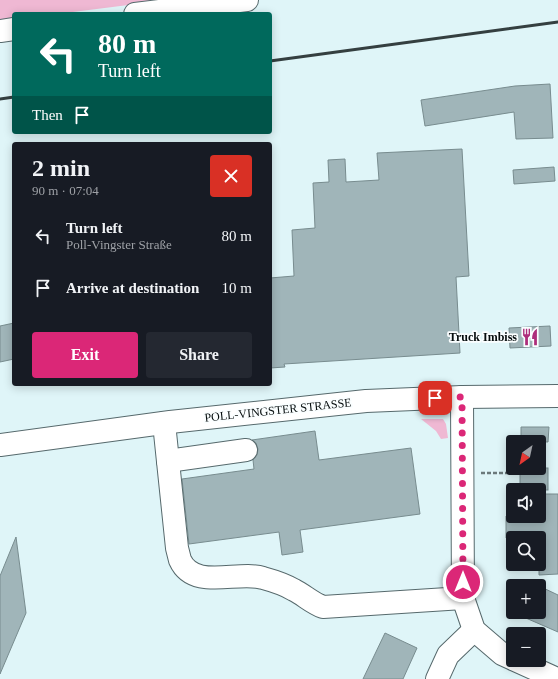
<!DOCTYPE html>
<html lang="en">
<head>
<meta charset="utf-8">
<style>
  :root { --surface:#171b24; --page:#242831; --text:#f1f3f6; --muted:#9ea1a6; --accent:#db2777 }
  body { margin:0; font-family:"Times New Roman",serif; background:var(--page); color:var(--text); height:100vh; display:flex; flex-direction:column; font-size:15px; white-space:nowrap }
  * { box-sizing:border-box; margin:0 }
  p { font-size:13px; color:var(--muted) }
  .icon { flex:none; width:22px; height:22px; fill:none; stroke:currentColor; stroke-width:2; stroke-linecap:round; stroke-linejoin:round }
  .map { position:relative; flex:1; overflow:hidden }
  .panel { position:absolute; left:12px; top:142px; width:260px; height:244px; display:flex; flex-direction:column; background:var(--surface); border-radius:4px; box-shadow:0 2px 10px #0003 }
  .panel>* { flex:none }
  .top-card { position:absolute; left:12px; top:12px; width:260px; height:122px; border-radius:4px; box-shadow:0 2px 10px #0003; background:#00695c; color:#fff; overflow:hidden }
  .needle { width:26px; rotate:213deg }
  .controls { position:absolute; left:506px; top:435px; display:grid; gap:8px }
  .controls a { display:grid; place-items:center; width:40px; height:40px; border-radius:4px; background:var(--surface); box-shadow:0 2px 10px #0003; font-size:20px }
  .pin { position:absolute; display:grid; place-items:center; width:34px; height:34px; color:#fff; margin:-17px; border-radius:8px; box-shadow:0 2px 6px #0006 }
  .me { position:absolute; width:44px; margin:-22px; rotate:0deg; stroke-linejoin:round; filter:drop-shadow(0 0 3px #0008) }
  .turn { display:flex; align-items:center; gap:14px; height:84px; padding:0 20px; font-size:18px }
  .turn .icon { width:52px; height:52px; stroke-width:2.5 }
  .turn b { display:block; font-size:28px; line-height:34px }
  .then { display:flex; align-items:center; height:38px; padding:0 20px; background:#0003; gap:8px; font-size:15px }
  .round { display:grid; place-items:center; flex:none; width:42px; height:42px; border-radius:4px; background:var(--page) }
  .headline { display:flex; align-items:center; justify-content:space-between; height:68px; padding:0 20px }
  h1 { font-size:24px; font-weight:700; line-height:30px }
  .action { display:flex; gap:8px; margin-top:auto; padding:8px 20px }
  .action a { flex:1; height:46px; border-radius:4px; background:var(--accent); color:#fff; font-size:16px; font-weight:700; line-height:46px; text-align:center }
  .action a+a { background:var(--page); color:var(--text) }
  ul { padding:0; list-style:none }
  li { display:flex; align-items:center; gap:12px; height:52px; padding:0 20px }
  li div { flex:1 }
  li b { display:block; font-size:15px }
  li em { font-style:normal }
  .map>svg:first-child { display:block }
  .green { fill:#efb8d3 }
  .building { fill:#a0b5b9; stroke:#788c8f }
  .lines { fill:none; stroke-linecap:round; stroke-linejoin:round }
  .minor-casing { stroke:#56696c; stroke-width:24 }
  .path { stroke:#6b797b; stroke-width:2.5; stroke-dasharray:4 2; stroke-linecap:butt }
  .minor { stroke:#fff; stroke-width:22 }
  .rail { stroke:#343f40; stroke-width:3 }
  .route { stroke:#db2777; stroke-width:7; stroke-dasharray:0 12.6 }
  .labels { text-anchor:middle; stroke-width:3.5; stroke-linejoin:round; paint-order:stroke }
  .poi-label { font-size:12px; font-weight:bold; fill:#060d0e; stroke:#fafeff; text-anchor:end }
  .street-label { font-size:12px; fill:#060d0e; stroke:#fafeff }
</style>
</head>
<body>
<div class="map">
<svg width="558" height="679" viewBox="0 0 558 679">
  <rect width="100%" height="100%" fill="#dff5f8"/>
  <g class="green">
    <polygon points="0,0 168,0 57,14 14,14 14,19 0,21"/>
    <polygon points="421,419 443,419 446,424 448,438 441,439 436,431"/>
  </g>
  <g class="building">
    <polygon points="550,84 553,138 516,139 514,112 425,126 421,100 515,86"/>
    <polygon points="462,149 469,276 456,277 460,353 284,364 285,367 270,368 270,278 294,276 292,230 315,228 313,183 329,182 328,160 345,159 346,182 379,180 377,153"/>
    <polygon points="554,167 555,181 514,184 513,170"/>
    <polygon points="14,323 14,359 0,362 0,326"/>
    <polygon points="550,326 551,346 510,348 509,328"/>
    <polygon points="521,427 549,427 548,442 521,441"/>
    <polygon points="315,431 319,460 411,448 420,514 300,530 303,552 282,555 279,532 189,544 182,479 254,469 253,460 257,455 258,449 256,443 252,440"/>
    <rect x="520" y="468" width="28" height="22"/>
    <polygon points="539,494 558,494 558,574 539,575 539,538 506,538 506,516 539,516"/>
    <polygon points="16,537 26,613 0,674 0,576"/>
    <polygon points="539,586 558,595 558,632 512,612 539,612"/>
    <polygon points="385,633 417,648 403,679 363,679"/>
  </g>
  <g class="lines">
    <g class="minor-casing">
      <g id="minor">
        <polyline points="135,14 247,0"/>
        <polyline points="0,31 14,29"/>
        <polyline points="462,397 463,598 474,630 502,654 513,659"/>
        <path d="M164,423L177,548C178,552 179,556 180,560C194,591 238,570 263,578C274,581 284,584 294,590C304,595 312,603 323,607L463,598"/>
        <polyline points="0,445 170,422 366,401 462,397 558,396"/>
        <polyline points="168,461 246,450"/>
        <polyline points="515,660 557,679"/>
        <polyline points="437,679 448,655 474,630"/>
      </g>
    </g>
    <polyline class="path" points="481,473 520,473"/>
    <use href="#minor" class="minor"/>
    <g class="rail">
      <polyline points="270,61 558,22"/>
      <polyline points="0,99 14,97"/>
    </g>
  </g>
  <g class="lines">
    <polyline class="route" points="435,398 462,397 463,582"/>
  </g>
  <defs>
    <g id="restaurant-bare" transform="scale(1.38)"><path d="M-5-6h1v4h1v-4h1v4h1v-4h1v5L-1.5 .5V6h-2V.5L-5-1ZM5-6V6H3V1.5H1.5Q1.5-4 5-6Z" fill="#ad2d7b" stroke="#fafeff" stroke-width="2.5" paint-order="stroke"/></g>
  </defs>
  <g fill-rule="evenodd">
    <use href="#restaurant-bare" x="530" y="337"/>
  </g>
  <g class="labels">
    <g class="poi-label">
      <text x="517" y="341">Truck Imbiss</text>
    </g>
    <g class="street-label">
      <text transform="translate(278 410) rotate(-6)" y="4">POLL-VINGSTER STRASSE</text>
    </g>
  </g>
</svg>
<div class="controls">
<a><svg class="needle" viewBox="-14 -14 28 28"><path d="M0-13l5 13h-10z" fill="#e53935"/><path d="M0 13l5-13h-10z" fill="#9ea1a6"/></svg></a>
<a><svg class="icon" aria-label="sound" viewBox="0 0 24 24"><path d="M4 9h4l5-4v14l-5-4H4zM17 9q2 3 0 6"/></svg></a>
<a><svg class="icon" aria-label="search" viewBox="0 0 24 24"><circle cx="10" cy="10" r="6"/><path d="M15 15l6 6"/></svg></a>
<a>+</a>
<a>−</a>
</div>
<div class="pin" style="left:435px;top:398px;background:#d93025"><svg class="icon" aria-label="arrive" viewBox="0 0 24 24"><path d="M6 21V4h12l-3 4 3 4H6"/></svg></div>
<svg class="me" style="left:463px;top:582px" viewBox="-20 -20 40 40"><circle r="17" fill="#db2777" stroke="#fff" stroke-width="3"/><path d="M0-11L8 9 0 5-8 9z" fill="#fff"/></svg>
<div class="top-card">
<div class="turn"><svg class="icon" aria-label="left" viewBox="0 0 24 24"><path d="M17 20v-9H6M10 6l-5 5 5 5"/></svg><div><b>80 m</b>Turn left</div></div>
<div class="then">Then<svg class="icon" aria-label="arrive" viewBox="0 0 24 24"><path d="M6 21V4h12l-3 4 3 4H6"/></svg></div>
</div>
<section class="panel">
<div class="headline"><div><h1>2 min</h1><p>90 m · 07:04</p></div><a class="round" style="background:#d93025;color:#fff"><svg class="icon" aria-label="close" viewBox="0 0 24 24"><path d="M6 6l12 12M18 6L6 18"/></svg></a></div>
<ul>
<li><svg class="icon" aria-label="left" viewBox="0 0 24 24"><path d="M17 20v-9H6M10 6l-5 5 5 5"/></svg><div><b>Turn left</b><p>Poll-Vingster Straße</p></div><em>80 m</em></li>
<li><svg class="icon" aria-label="arrive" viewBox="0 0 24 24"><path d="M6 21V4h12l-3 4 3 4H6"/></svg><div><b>Arrive at destination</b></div><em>10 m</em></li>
</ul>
<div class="action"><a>Exit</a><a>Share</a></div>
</section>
</div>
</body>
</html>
